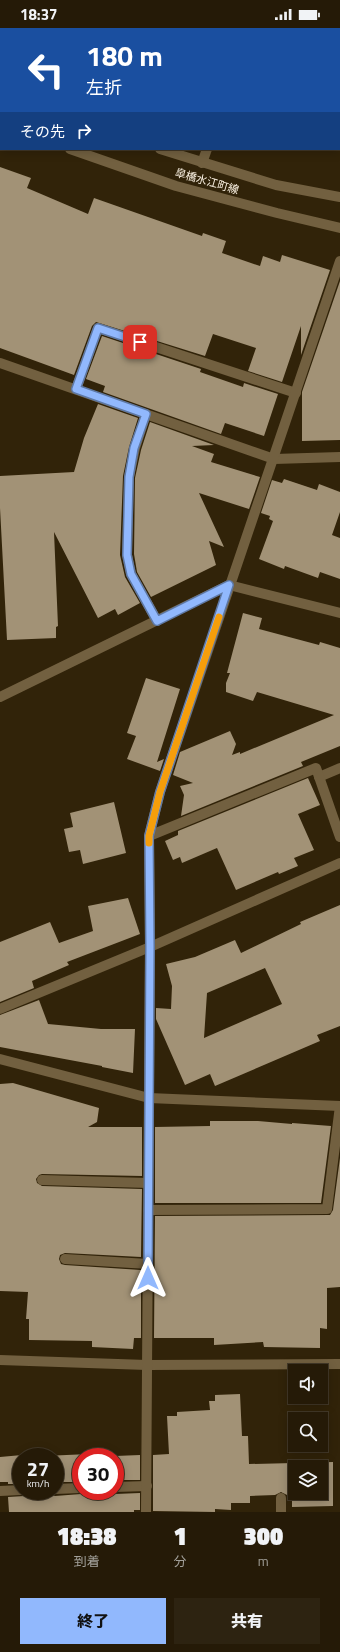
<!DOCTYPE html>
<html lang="ja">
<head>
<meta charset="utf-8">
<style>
  :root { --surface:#251a07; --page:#2d2311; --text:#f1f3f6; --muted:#a3a19b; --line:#423828; --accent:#91b8fd }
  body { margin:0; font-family:"Titillium Web","Noto Sans JP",sans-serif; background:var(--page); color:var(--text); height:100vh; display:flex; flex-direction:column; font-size:15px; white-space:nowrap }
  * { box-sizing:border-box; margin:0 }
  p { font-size:13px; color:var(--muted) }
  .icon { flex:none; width:22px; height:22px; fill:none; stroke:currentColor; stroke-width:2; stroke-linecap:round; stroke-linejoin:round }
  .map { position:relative; height:1484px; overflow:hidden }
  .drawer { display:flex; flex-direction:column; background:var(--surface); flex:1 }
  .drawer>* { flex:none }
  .top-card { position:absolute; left:0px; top:0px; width:340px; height:122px; box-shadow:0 2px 10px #0003,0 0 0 1px var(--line); background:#1a4fa0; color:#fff; overflow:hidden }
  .fabs { position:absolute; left:288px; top:1336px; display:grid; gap:8px }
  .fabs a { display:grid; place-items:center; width:40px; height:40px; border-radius:0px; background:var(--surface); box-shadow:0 2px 10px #0003,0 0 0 1px var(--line); font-size:20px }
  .speed { position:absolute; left:12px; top:1420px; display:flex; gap:8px; font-size:20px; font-weight:700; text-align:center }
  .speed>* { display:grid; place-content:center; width:52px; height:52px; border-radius:50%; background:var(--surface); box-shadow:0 2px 10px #0003,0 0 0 1px var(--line); line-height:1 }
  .speed small { font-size:10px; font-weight:400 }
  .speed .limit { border:6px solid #d22; background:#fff; color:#111 }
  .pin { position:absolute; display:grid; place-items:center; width:34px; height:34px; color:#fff; margin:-17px; border-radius:8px; box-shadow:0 2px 6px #0006 }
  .me { position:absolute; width:44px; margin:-22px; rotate:0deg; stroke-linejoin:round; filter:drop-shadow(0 0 3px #0008) }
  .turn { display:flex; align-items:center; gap:14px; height:84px; padding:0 20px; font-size:18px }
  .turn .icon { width:52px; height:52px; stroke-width:2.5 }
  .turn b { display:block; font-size:28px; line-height:34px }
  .then { display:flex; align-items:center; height:38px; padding:0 20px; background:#0003; gap:8px; font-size:15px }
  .eta { display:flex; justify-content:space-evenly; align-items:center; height:68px; text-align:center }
  .eta b { font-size:24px; font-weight:800; line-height:28px }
  .action { display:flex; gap:8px; margin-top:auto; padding:8px 20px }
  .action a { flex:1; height:46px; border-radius:0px; background:var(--accent); color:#111; font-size:16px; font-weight:800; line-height:46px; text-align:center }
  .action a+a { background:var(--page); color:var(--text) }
  .status { display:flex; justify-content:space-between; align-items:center; height:28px; padding:0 20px; background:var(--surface); direction:ltr }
  .status svg { height:11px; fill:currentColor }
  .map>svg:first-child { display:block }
  .built { fill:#392805 }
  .building { fill:#a29276; fill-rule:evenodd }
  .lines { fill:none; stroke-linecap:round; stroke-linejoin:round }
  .service { stroke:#726040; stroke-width:10 }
  .minor { stroke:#726040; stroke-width:10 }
  .tertiary { stroke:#726040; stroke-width:10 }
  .route-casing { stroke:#5e78a4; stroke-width:10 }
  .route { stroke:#91b8fd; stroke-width:7 }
  .slow { stroke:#f59e0b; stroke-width:7 }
  .labels { text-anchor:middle; stroke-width:4; stroke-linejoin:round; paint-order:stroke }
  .street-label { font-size:11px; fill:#faf1e2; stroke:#312309 }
</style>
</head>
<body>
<div class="status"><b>18:37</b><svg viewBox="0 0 49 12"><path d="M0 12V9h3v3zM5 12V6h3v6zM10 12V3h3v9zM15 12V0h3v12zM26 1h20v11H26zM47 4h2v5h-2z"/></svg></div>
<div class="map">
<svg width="340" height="1484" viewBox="0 0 340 1484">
  <rect width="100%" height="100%" fill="#312309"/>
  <polygon class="built" points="222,0 340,0 340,88 339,1"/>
  <g class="building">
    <polygon points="0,139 31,150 27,160 88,186 94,170 202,208 203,205 226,213 222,225 260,238 263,228 280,234 282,227 330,242 301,327 301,298 282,354 248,343 256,320 213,306 205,328 96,294 92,298 74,347 0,320"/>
    <polygon points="340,253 340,412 302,413 302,364"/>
    <polygon points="102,308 201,341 200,344 243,359 244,355 278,366 264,408 225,395 221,406 103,364 105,358 86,351"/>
    <polygon points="98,376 138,390 129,419 123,448 120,527 125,549 140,575 118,587 115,581 98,590 54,504 58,598 56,599 56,610 7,612 0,480 0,448 74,444 84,410"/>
    <polygon points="150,394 214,417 192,418 214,426 211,434 260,449 249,481 199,465 224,519 209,513 216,537 151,569 137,544 134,526 135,450 141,422"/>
    <polygon points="284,451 317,462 319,456 340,464 340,484 332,507 340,510 340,551 320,544 318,550 285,538 284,541 259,531 273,493 269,491 270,488 261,485 272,452 282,455"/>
    <polygon points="243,585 262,590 259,601 319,617 320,614 340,620 340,718 301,734 303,738 181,788 184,767 180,758 193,755 173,747 180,724 230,703 236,716 232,727 240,724 240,726 334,687 257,664 253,673 226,664 226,655 230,645 227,645"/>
    <polygon points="146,650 180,661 157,734 164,731 160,743 127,731 136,708 127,705"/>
    <polygon points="308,750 320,777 298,786 314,822 294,830 298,838 279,846 278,844 236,862 217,820 182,835 180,829 173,832 165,813 178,807 178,803"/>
    <polygon points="114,774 126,825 83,836 80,822 69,824 64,801 73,799 70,785"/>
    <polygon points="128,870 140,906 67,934 69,937 32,953 34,960 0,974 0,914 50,894 59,915 93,903 88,878"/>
    <path d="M340,877V998L317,1007L320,1013L215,1058L210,1046L185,1057L156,991V980L171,981L172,958L166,936L195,929L235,912L241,925L301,896L300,894ZM265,940L282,976L204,1010L207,965Z"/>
    <polygon points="39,972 48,996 101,1001 135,1001 133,1045 102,1039 102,1038 0,1019 0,987"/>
    <polygon points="13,1055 99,1080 97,1094 88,1099 142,1099 142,1148 42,1146 39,1147 36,1151 37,1155 42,1158 142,1161 141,1229 65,1225 60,1227 59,1231 61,1236 65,1237 141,1242 141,1310 134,1310 133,1321 92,1319 92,1313 29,1312 29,1291 26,1291 28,1264 0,1263 0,1056"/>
    <polygon points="210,1093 258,1093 292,1096 292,1095 331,1098 321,1175 155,1175 155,1099 210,1098"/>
    <polygon points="340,1130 340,1259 327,1260 327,1301 320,1300 320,1320 264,1319 263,1314 214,1317 214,1310 154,1310 155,1188 330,1187 333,1182"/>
    <path d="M240,1366L242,1408H248L249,1436L333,1434V1478L292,1479V1467H287L281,1464L275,1467L250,1468V1475H231V1482L215,1481V1484L153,1483V1427L169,1426L167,1388H177V1384L210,1382L209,1373H215V1367ZM295,1439H321V1465H295Z"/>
    <polygon points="44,1425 44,1428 89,1426 90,1429 140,1427 140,1452 115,1452 115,1429 81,1429 81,1454 55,1454 55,1429 21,1429 21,1456 8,1456 8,1454 0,1454 0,1429"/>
    <polygon points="27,1463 49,1463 52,1467 55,1468 81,1466 87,1463 110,1463 115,1466 140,1465 140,1482 134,1482 134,1484 9,1484 8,1469 24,1468"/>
  </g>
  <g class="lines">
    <g class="service">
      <polyline points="202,135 207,121"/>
      <polyline points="76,361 98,300 296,365"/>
      <polyline points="146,386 135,420 129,449 127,527 131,546 157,593"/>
      <polyline points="319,749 340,740"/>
      <polyline points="149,808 316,740 340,809"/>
      <polyline points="42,1152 148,1155"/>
      <polyline points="148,1182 327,1181 340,1078"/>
      <polyline points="65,1231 148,1236"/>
      <polyline points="115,1459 147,1458"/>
      <polyline points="55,1461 81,1460"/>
      <polyline points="0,1463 21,1462"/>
      <polyline points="281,1484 281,1470"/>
    </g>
    <g class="minor">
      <polyline points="0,335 274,431 340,429"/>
      <polyline points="0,981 150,919 340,835"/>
      <polyline points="0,1031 149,1070 340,1078"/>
      <polyline points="0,1332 147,1337 340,1336"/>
      <polyline points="146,1484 150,919 149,808 160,764 340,233"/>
    </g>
    <g class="tertiary">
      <polyline points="0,62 1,62"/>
      <polyline points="0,93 1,94"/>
      <polyline points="70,121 176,158 277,185 340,200"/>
      <polyline points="160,121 276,157 340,169"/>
      <polyline points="0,669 229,557 340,585"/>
    </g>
  </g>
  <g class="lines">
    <g class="route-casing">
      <polyline id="route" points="140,314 98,300 76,361 146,386 134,420 129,449 127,527 131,546 157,593 229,557 160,764 149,808 150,919 148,1250"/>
    </g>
    <use href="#route" class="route"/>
    <polyline class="slow" points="149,815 149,808 160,764 219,589"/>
  </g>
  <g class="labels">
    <g class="street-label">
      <text transform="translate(207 153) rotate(16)" y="4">皐橋水江町線</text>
    </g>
  </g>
</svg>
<div class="fabs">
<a><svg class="icon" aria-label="sound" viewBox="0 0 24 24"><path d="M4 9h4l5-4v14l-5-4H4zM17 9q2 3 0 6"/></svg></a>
<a><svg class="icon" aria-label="search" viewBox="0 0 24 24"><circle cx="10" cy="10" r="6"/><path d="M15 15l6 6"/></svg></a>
<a><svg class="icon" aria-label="layers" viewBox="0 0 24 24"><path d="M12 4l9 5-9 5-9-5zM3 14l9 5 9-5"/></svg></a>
</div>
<div class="speed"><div>27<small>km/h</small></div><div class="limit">30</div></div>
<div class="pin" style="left:140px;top:314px;background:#d93025"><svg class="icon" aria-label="arrive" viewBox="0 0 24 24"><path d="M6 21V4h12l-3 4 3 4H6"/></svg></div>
<svg class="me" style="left:148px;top:1250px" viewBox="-20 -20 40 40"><path d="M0-17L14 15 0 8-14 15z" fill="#91b8fd" stroke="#fff" stroke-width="4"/></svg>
<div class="top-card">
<div class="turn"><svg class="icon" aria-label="left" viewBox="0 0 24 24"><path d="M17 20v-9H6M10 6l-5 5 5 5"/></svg><div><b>180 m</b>左折</div></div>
<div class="then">その先<svg class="icon" aria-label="right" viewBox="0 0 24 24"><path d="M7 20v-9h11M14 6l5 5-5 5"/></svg></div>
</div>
</div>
<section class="drawer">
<div class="eta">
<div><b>18:38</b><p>到着</p></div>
<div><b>1</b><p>分</p></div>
<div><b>300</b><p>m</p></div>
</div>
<div class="action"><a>終了</a><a>共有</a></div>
</section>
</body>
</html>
